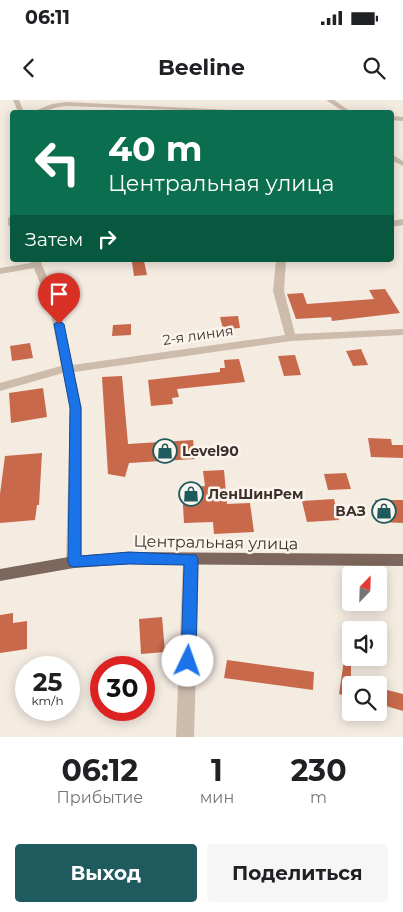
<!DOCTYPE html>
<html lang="ru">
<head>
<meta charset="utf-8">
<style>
  :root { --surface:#fff; --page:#f6f6f6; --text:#202124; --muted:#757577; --accent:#1f5a5e }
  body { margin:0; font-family:Montserrat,sans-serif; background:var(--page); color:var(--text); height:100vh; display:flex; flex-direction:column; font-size:19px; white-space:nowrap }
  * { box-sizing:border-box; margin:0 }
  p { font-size:16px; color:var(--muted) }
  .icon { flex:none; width:28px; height:28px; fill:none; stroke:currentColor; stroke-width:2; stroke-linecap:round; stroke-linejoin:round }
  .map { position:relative; height:637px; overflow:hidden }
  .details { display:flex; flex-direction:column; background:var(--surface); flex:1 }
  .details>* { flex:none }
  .banner { position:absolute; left:10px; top:10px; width:384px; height:152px; border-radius:5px; box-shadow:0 2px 12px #0003; background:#0b6e4f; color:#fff; overflow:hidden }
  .needle { width:32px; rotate:23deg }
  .controls { position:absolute; left:342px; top:466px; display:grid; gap:10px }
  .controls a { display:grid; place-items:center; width:45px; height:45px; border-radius:5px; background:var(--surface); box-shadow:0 2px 12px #0003; font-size:25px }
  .speed { position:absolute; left:15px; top:556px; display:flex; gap:10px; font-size:25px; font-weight:700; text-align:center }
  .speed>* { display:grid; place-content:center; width:65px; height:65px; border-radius:50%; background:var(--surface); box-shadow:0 2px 12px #0003; line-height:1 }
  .speed small { font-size:12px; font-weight:400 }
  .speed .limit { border:8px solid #d22; background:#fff; color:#111 }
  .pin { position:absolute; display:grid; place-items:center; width:42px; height:42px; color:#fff; margin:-51px -21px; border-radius:50% 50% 50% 0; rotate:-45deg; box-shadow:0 0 5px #0007 }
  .pin .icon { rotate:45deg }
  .me { position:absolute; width:55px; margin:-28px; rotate:3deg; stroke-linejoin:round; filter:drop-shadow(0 0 4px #0008) }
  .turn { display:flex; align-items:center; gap:18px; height:105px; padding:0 15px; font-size:22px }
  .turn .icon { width:65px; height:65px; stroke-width:2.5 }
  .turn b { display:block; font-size:35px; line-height:42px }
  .then { display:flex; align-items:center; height:48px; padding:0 15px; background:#0003; gap:10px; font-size:19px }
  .eta { display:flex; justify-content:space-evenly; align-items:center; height:85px; text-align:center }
  .eta b { font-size:30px; font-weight:700; line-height:35px }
  .cta { display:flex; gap:10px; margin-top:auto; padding:10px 15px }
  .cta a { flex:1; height:58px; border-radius:5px; background:var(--accent); color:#fff; font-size:20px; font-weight:700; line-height:58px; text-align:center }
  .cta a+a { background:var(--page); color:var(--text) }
  .status { display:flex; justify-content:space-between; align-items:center; height:35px; padding:0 25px; background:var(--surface); direction:ltr }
  .status svg { height:14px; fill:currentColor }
  header { display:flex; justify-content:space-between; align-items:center; height:65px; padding:0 15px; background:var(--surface); font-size:22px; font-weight:700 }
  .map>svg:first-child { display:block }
  .building { fill:#c8694b }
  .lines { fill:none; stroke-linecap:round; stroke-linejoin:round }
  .minor { fill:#cdbbac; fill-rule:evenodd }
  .major { fill:#7d675c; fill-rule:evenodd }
  .route { fill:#1a73e8; stroke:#114b97 }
  .labels { text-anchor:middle; stroke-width:5; stroke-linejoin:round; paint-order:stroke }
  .street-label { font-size:14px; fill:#3b302b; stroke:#fbf5ee }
  .poi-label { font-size:14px; font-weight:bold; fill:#3b302b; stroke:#fbf5ee; text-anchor:start }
  .near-street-label { font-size:16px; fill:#3b302b; stroke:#fbf5ee }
</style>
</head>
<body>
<div class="status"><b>06:11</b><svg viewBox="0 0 49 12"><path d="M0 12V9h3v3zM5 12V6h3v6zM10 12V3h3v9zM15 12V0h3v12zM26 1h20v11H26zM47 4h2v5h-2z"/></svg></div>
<header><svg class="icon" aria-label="back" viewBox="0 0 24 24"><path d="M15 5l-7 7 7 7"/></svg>Beeline<svg class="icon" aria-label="search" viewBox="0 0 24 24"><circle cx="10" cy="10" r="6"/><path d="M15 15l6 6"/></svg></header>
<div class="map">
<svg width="403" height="637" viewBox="0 0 403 637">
  <rect width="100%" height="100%" fill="#f4ebe1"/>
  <g class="building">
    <polygon points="144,161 147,175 134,176 132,162"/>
    <polygon points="385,189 400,213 332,221 331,217 296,219 287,194 303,193 307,204 374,199 369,190"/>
    <polygon points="238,216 240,228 223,229 220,217"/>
    <polygon points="131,224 131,235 112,236 113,225"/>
    <polygon points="30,243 33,258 12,261 10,246"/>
    <polygon points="361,249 368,265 353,266 346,251"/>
    <polygon points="295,255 301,275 284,276 278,256"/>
    <polygon points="239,259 245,282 177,289 179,297 172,298 173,304 151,306 148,280 220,272 220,268 225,268 224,260"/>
    <polygon points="122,276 128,344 193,340 195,359 129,363 125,377 108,374 102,277"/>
    <polygon points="43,288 47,317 11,323 9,293"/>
    <polygon points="368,338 391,339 392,345 403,345 403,358 371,357"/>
    <polygon points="42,353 39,405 37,405 35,420 0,423 0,394 5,356"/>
    <polygon points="224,370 227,404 250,403 254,432 214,434 213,422 184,423 182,388 205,386 203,371"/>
    <polygon points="346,373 351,389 328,390 324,374"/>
    <polygon points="334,399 339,420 307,422 302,401"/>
    <polygon points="375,400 403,400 403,423 379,422"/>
    <polygon points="13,513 13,523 27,521 27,549 0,553 0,515"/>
    <polygon points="162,517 165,552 141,554 139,519"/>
    <polygon points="227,560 314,572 313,590 224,578"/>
    <polygon points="344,560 351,560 351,597 339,594"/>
    <polygon points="379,588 403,594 403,611 379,604"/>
  </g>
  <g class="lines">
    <g class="minor">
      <polygon points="13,0 19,0 24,12 18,12"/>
      <polygon points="326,0 334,0 351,12 344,12"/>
      <path d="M66,2L231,10L234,12L66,6C54,7 43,13 32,12L52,4Z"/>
      <polygon points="391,16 403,17 403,21 391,20"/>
      <polygon points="391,54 403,61 403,66 391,60"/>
      <polygon points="12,115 12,128 8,125 8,118"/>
      <polygon points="403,119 403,125 391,127 391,121"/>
      <polygon points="30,160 40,160 60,209 73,265 285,235 273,191 276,160 286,160 284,191 295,234 403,229 403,235 291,241 74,272 82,308 82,462 79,466 74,468 69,466 66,462 70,308 63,273 0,291 0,283 61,266 50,209 34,168 0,174 0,168 31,163"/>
      <polygon points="191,453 196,455 199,459 194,637 176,637 183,459 186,455"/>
    </g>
    <polygon class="major" points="129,452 403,454 403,466 129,464 74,468 0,481 0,469 74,456"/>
  </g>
  <polygon class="route" points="59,221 64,224 81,308 81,456 129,452 196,455 198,459 196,561 194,566 188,568 183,566 181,561 184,465 129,464 74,467 70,466 68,462 70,308 54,224"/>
  <defs>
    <g id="shop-ring" transform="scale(1.25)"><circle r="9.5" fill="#fbf5ee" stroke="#1f5a5e" stroke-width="1.5"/><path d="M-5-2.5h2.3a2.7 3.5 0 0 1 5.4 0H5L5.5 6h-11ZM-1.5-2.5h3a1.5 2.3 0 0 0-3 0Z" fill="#1f5a5e"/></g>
  </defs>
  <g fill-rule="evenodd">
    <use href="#shop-ring" x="165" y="351"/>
    <use href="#shop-ring" x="191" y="394"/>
    <use href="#shop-ring" x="384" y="411"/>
  </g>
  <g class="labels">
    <g class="street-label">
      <text transform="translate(198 235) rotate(-8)" y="5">2-я линия</text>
    </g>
    <g class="poi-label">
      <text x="182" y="356">Level90</text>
      <text x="208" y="399">ЛенШинРем</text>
      <text x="366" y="416" text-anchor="end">ВАЗ</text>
    </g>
    <g class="near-street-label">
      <text transform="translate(216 442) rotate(1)" y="6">Центральная улица</text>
    </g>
  </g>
</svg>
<div class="controls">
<a><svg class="needle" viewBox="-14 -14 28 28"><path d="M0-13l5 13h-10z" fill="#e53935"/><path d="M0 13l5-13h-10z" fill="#757577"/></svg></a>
<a><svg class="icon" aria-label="sound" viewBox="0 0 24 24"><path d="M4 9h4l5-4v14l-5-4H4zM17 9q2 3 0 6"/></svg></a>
<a><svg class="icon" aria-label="search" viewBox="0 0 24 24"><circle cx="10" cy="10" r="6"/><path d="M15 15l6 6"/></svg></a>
</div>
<div class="speed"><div>25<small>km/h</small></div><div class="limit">30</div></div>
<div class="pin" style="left:59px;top:224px;background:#d93025"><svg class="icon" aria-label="arrive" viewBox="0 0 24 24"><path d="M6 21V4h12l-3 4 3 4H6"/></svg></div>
<svg class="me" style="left:188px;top:561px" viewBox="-20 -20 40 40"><circle r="19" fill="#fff"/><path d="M0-13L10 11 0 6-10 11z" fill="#1a73e8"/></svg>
<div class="banner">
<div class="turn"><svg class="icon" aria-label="left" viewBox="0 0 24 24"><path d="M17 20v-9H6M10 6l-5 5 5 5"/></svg><div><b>40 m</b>Центральная улица</div></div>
<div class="then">Затем<svg class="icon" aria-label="right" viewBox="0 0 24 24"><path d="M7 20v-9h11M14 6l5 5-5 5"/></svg></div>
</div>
</div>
<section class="details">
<div class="eta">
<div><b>06:12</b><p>Прибытие</p></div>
<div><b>1</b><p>мин</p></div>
<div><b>230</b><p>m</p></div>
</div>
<div class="cta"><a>Выход</a><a>Поделиться</a></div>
</section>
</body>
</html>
